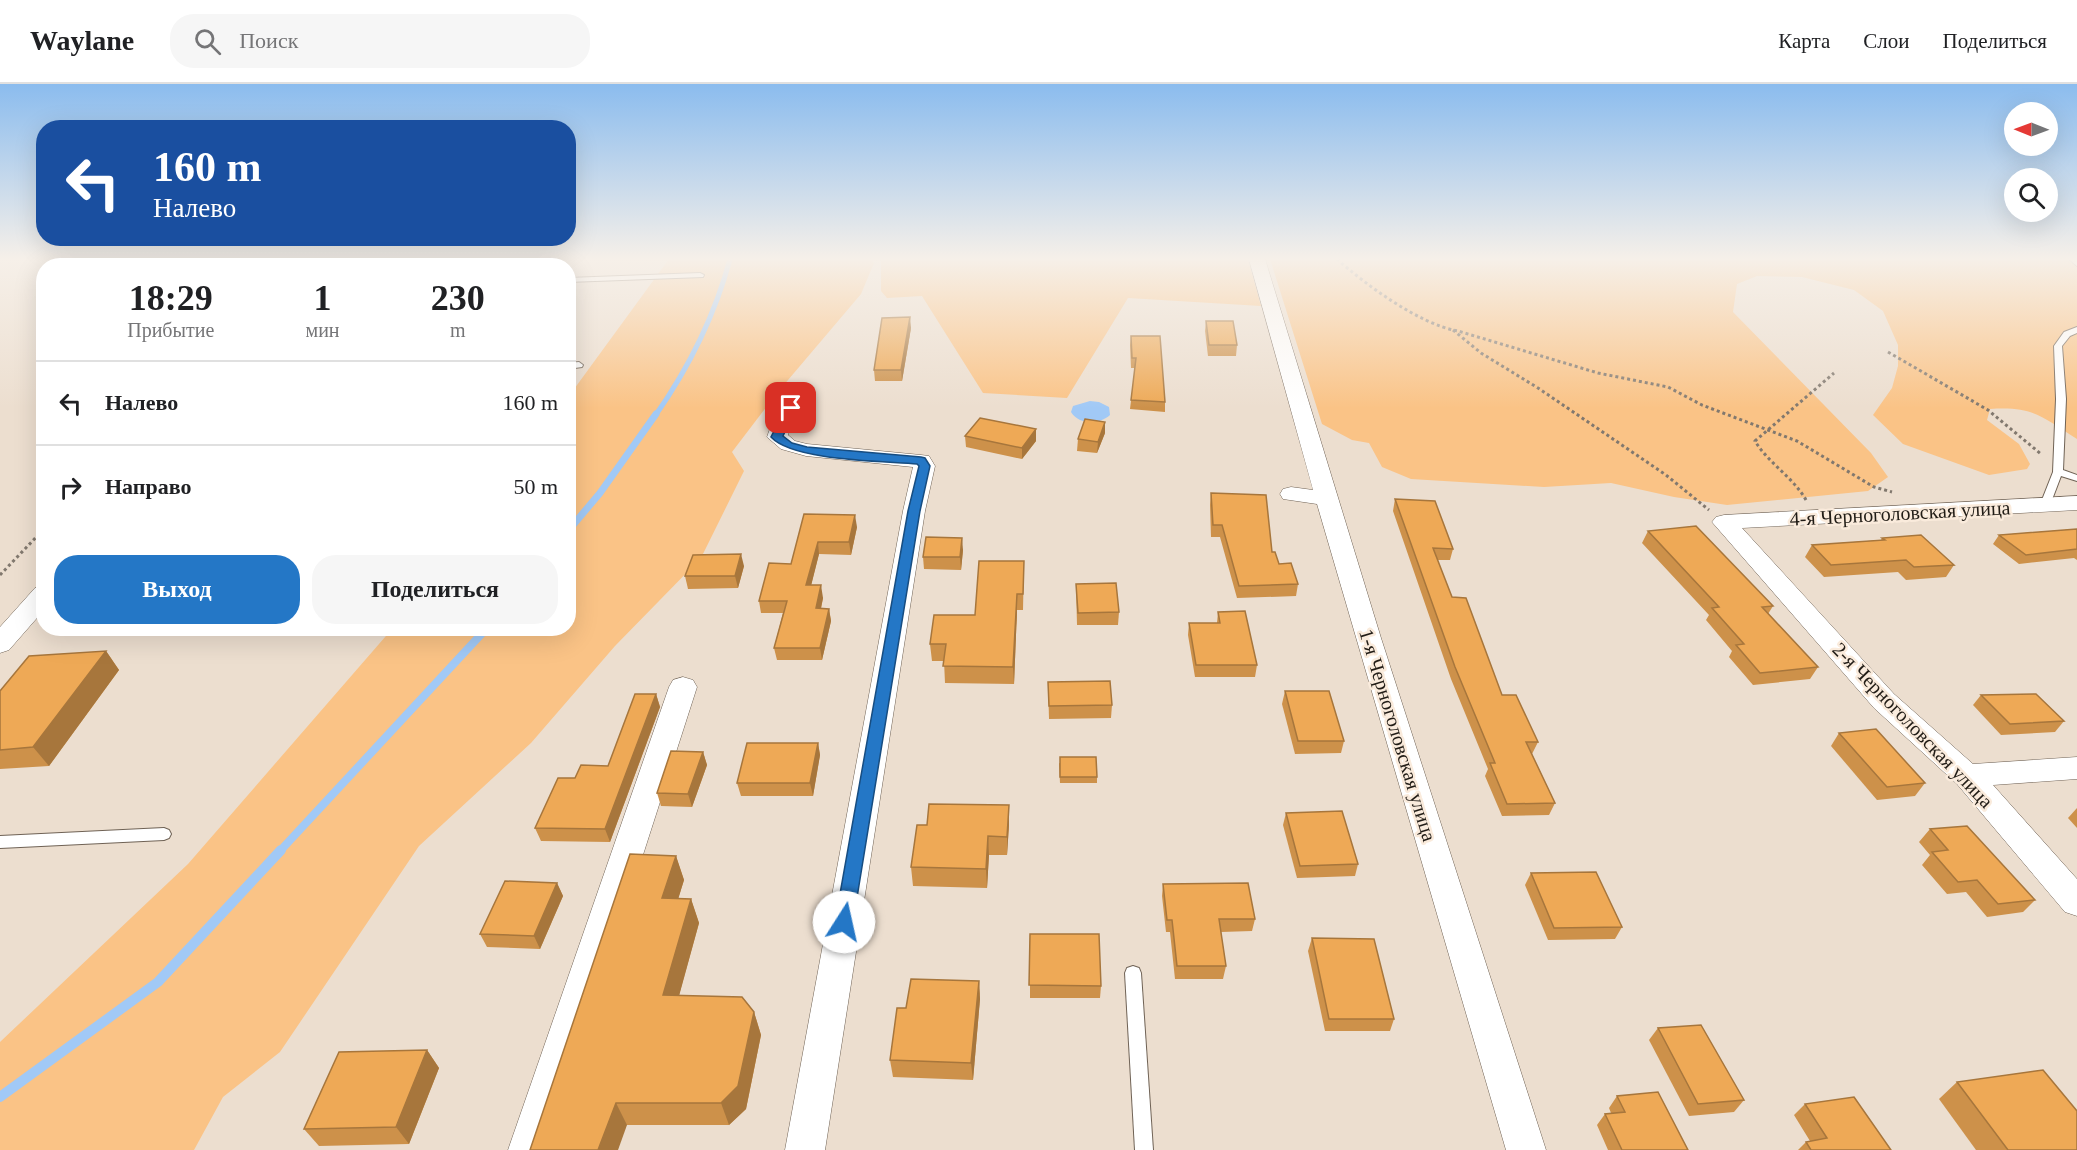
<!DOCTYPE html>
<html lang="ru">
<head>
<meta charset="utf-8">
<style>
  :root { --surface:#fff; --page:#f6f6f6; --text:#202124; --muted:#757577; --line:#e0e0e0; --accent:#2477c6 }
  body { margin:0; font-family:Georgia,serif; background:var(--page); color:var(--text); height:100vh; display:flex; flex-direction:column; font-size:22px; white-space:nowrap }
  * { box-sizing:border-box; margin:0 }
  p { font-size:20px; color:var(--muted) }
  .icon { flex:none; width:33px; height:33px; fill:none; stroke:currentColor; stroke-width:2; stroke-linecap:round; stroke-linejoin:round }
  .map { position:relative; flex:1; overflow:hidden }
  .side { position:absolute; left:36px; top:174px; width:540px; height:378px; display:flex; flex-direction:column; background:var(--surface); border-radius:24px; box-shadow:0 6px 24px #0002 }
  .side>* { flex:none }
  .hud { position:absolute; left:36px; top:36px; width:540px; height:126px; border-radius:24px; box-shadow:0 6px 24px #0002; background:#1a4fa0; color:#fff; overflow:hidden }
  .needle { width:39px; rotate:271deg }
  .buttons { position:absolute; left:2004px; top:18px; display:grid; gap:12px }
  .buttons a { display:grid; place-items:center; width:54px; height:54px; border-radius:50%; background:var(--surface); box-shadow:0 6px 24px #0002; font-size:30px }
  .pin { position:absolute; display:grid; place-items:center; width:51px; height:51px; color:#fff; margin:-26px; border-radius:12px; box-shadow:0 3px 9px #0006 }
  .me { position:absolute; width:66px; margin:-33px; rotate:10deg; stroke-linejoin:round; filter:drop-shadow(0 0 4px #0008) }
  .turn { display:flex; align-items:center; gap:21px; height:126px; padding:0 18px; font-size:27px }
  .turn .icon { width:78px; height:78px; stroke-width:2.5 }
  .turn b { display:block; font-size:42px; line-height:51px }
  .eta { display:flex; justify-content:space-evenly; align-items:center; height:102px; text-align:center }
  .eta b { font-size:36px; font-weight:600; line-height:42px }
  .button { display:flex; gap:12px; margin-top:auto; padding:12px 18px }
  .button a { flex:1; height:69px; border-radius:24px; background:var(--accent); color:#fff; font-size:24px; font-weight:600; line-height:69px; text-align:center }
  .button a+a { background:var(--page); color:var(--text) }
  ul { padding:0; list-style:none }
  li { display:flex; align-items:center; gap:18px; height:84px; padding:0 18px; border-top:2px solid var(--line) }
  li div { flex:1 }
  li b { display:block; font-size:22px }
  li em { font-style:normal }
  header { display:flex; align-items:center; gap:36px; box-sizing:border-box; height:84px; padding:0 30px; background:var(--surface); border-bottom:2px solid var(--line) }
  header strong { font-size:28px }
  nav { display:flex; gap:33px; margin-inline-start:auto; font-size:21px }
  .search { width:420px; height:54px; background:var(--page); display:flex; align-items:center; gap:15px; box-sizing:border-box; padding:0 21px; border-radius:24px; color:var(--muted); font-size:22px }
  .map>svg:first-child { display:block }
  .green { fill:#fac386 }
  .water { fill:#a1c9f6 }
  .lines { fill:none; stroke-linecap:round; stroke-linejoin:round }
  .stream-far3 { stroke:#a1c9f6; stroke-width:5 }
  .stream-far2 { stroke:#a1c9f6; stroke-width:7 }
  .stream-far1 { stroke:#a1c9f6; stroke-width:8 }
  .stream { stroke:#a1c9f6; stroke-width:10 }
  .lane-casing { stroke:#6f6255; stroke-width:2 }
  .street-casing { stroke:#6f6255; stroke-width:1 }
  .path { stroke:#81786e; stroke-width:3; stroke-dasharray:3 3; stroke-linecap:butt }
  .lane { fill:#fff; fill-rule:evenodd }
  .street { fill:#fff; fill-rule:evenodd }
  .wall { fill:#cd914a }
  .shaded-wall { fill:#a7763c }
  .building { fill:#eea956; stroke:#a7763c; stroke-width:1.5 }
  .route { fill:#2477c6; stroke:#174d81; stroke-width:1.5 }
  .labels { text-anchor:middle; stroke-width:5; stroke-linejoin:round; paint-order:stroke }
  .street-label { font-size:20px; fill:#211c16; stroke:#faebdc }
</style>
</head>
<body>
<header>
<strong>Waylane</strong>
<div class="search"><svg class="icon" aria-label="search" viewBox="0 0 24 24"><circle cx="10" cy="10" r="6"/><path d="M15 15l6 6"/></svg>Поиск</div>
<nav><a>Карта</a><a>Слои</a><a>Поделиться</a></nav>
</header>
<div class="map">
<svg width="2077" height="1066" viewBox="0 0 2077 1066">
  <rect width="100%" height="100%" fill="#ecdecf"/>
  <g class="green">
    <polygon points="669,175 871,175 874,179 861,210 777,309 732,368 744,387 701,474 615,562 531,659 419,762 280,968 223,1013 194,1066 0,1066 0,958 188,780 392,545 568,544 569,312"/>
    <polygon points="881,175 1248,175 1261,222 1128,214 1067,314 983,309 922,212 887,214 881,207"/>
    <path d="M1270,175H2077V355C2042,333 2034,322 1990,325L1987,336L2019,360L2030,380L2027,385L1989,391L1903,360L1873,331L1892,304L1898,282V261L1883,227L1854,206L1802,193L1757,192L1737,200L1733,228L1871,369L1888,393L1868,407L1727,421L1674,413L1611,399L1544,403L1411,395L1382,383L1369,359L1352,356L1322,340Z"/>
  </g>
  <path class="water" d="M1090,317L1099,318L1109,323L1110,331C1099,341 1079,341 1071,328L1073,322Z"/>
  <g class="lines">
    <path class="stream-far3" d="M655,332C688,285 715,231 730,175"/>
    <polyline class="stream-far2" points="568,447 600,409 656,330"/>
    <polyline class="stream-far1" points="280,767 487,544"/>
    <polyline class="stream" points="0,1013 158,898 281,766"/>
    <g class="lane-casing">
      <g id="lane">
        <polygon points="542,175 550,175 546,182 538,182"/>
        <polygon points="2069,175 2077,175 2077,182"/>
        <polygon points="700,189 704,191 703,193 568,198 568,194"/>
        <polygon points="2077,243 2077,249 2070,252 2062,262 2066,315 2063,386 2077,391 2077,397 2061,392 2050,421 2045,424 2040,421 2053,388 2056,315 2054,262 2064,248"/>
        <polygon points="579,278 583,281 582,283 568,285 568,279"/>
        <polygon points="164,744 169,746 171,750 169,754 164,756 0,764 0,752"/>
        <polygon points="1133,882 1139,884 1141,889 1153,1066 1135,1066 1125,889 1127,884"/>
      </g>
    </g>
    <g class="street-casing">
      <g id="street">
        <polygon points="322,175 339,175 334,182 317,182"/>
        <polygon points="1249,175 1265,175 1381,554 1546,1066 1506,1066 1317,420 1283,415 1280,410 1283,405 1291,403 1313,406"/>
        <polygon points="800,303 807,305 810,309 792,339 788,351 795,357 807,360 921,371 929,372 935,382 925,427 825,1066 785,1066 903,427 913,383 806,372 781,365 767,353 772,339 790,309 793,305"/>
        <polygon points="2077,412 2077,426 1742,444 1894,610 1973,680 2077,673 2077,695 1993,701 2077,795 2077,832 2065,828 1957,700 1874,624 1712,438 1716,433 1724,431"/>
        <polygon points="44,502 44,526 9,566 0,569 0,543 35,504"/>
        <polygon points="683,593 693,596 697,603 548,1066 508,1066 669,603 673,596"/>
      </g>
    </g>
    <g class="path">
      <path d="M1337,175C1366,201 1419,240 1458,247L1598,289L1668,303L1702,321L1797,357L1874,403L1892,408"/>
      <polyline points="292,182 298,175"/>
      <polyline points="1453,246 1481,269 1538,304 1666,391 1709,426"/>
      <polyline points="1888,268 1988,326 2041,370"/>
      <path d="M1806,416C1793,393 1769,380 1755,357L1834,289"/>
      <polyline points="0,491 44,445"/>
    </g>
    <use href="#lane" class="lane"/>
    <use href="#street" class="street"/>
  </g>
  <g class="wall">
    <polygon points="1206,237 1237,261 1236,272 1208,272 1205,247"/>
    <polygon points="911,244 902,297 875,297 874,286"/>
    <polygon points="1131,252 1165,318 1165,328 1130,325 1135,284 1131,284 1130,261"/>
    <polygon points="1036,345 1036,357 1022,375 966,363 965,352"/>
    <polygon points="1105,349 1097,369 1077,367 1078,355"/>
    <polygon points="1211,409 1272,468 1279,480 1298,500 1296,512 1237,514 1220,453 1211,453 1210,421"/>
    <polygon points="1395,415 1453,465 1450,476 1437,476 1452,513 1502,611 1538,658 1532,670 1555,719 1549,731 1502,732 1485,692 1488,685 1451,595 1393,427"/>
    <polygon points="804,430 857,443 851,471 819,470 811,501 823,514 821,525 829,525 831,537 822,576 777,576 774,564 783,529 761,529 759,517 791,480"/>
    <polygon points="2077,445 2077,476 2074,474 2019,480 1993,460 1999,451"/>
    <polygon points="1648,447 1773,522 1768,530 1818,583 1810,595 1753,601 1729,573 1732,567 1706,536 1709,531 1642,459"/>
    <polygon points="1882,454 1954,481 1946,493 1906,496 1898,488 1824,493 1805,473 1812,461 1881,456"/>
    <polygon points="963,466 961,486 924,485 923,473"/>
    <polygon points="1024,477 1023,526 1017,526 1014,600 945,599 944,577 932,577 930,560 975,531"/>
    <polygon points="744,482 738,504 688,505 685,492"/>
    <polygon points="1076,500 1119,528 1118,541 1077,541"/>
    <polygon points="1218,528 1257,581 1255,593 1195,593 1188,551 1189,539 1217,539"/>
    <polygon points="106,567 119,586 49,682 0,685 0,607"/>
    <polygon points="1048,598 1112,621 1111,634 1049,635"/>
    <polygon points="1285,607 1344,657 1341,669 1295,670 1282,620"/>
    <polygon points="656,610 660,623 610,758 541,757 535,744 575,694 608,682"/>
    <polygon points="1981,611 2064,637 2055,648 2001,651 1973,621"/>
    <polygon points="1839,649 1925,699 1915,712 1877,716 1831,662"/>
    <polygon points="818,659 820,671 813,712 741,712 737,699"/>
    <polygon points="703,668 707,681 692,723 661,722 657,709"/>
    <polygon points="1059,679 1097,693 1097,699 1060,699"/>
    <polygon points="2077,724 2077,744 2068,734"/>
    <polygon points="1286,729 1358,780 1355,792 1297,794 1283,741"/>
    <polygon points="1009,740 1007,771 989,771 987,804 913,802 911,783"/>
    <polygon points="1930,745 2035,816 2023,828 1987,833 1966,808 1947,810 1922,781 1930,771 1919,758"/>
    <polygon points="676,772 684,796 678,815 691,815 699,839 679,911 754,928 761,951 746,1025 729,1041 627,1041 530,1066"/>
    <polygon points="1531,789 1622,843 1615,855 1548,856 1525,801"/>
    <polygon points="557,799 563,812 540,865 487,863 480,850"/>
    <polygon points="1163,800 1255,835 1252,847 1221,848 1226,882 1223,895 1175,895 1170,848 1166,848 1162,812"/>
    <polygon points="1030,850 1101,902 1100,914 1030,914"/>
    <polygon points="1312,854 1394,935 1390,947 1325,947 1308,867"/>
    <polygon points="979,897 980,915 973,996 893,993 890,976"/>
    <polygon points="1658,944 1744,1016 1734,1028 1689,1032 1649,956"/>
    <polygon points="427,966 439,984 409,1060 319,1062 304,1045"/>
    <polygon points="1957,998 2077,1066 1976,1066 1939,1015"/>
    <polygon points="1617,1012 1688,1066 1608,1066 1597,1041 1605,1030 1611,1029 1609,1024"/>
    <polygon points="1805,1020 1891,1066 1798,1066 1806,1058 1810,1057 1794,1031"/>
  </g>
  <g class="shaded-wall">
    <polygon points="910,233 911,244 902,297 901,286"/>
    <polygon points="1105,338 1105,349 1097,369 1098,358"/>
    <polygon points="1036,345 1036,357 1022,375 1022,364"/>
    <polygon points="855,431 857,443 851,471 849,458"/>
    <polygon points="962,454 963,466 961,486 960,473"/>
    <polygon points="818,458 819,470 808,514 806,501"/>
    <polygon points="741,470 744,482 738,504 735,492"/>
    <polygon points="821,501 823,514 818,537 816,524"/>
    <polygon points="1017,510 1017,526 1014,600 1013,583"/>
    <polygon points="829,525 831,537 822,576 820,564"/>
    <polygon points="106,567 119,586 49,682 33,663"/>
    <polygon points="656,610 660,623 610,758 605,745"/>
    <polygon points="818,659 820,671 813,712 810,699"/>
    <polygon points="703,668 707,681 692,723 688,710"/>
    <polygon points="1009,721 1009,740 1007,771 1007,753"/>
    <polygon points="988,752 989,771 987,804 986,785"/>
    <polygon points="676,772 684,796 671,838 662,814"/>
    <polygon points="557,799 563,812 540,865 534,852"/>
    <polygon points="691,815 699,839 673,934 663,911"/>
    <polygon points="979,897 980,915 973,996 971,979"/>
    <polygon points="754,928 761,951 746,1025 729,1041 721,1019"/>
    <polygon points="427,966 439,984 409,1060 396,1043"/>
    <polygon points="616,1019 627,1041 618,1066 598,1066"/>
  </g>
  <g class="building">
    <polygon points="910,233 901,286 874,286 882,234"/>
    <polygon points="1206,237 1233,237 1237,261 1209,261"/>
    <polygon points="1131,252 1160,252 1165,318 1131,316 1136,274 1132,274"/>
    <polygon points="980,334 1036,345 1022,364 965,352"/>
    <polygon points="1085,335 1105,338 1098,358 1078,355"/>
    <polygon points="1211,409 1266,411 1272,468 1275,468 1279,480 1291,479 1298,500 1239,502 1222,441 1213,441"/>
    <polygon points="1395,415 1435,417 1453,465 1433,464 1452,513 1466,514 1502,611 1516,611 1538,658 1526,658 1555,719 1507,720 1490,679 1495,679 1455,583"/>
    <polygon points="804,430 855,431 849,458 818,458 806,501 821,501 816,524 829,525 820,564 774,564 787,517 759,517 769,479 791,480"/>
    <polygon points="1696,442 1773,522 1762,523 1818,583 1760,589 1736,561 1744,560 1712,524 1719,523 1648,447"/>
    <polygon points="2077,445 2077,465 2026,471 1999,451"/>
    <polygon points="1921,451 1954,481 1914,483 1906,476 1831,481 1812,461 1885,456 1882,454"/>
    <polygon points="926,453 962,454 960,473 923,473"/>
    <polygon points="741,470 735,492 685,492 693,471"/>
    <polygon points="979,477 1024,477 1023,510 1017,510 1013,583 943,582 946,560 930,560 934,531 975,531"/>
    <polygon points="1116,499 1119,528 1078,529 1076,500"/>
    <polygon points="1245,527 1257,581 1196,581 1189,539 1220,539 1218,528"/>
    <polygon points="106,567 33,663 0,666 0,607 29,572"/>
    <polygon points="1110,597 1112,621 1049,622 1048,598"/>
    <polygon points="1285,607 1329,607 1344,657 1298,657"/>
    <polygon points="635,610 656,610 605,745 535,744 558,694 575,694 581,681 608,682"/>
    <polygon points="2036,610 2064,637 2010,640 1981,611"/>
    <polygon points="1876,645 1925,699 1887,703 1839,649"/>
    <polygon points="747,659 818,659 810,699 737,699"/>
    <polygon points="671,667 703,668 688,710 657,709"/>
    <polygon points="1060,673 1096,673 1097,693 1060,693"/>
    <polygon points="929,720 1009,721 1007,753 988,752 986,785 911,783 917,741 927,741"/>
    <polygon points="1342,727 1358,780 1300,782 1286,729"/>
    <polygon points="1967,742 2035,816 1998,820 1977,796 1958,798 1932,768 1948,766 1930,745"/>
    <polygon points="630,770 676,772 662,814 691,815 663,911 742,913 754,928 738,1002 721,1019 616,1019 598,1066 530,1066"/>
    <polygon points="1596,788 1622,843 1554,844 1531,789"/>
    <polygon points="505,797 557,799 534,852 480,850"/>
    <polygon points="1248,799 1255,835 1219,835 1226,882 1177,882 1172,836 1167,836 1163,800"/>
    <polygon points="1030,850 1099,850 1101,902 1029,901"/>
    <polygon points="1312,854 1374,855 1394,935 1329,935"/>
    <polygon points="911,895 979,897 971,979 890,976 897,924 906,924"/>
    <polygon points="1701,941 1744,1016 1698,1020 1658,944"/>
    <polygon points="427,966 396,1043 304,1045 339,968"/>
    <polygon points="2043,986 2077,1027 2077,1066 2008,1066 1957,998"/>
    <polygon points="1658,1008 1688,1066 1622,1066 1605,1030 1625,1028 1617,1012"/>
    <polygon points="1854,1013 1891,1066 1811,1066 1806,1058 1827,1054 1805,1020"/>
  </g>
  <linearGradient id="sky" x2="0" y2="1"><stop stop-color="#8bbcee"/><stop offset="0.54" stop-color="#f6f0e9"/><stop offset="1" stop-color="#f6f0e9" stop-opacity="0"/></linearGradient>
  <rect width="2077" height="324" fill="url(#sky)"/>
  <path class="route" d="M791,321L796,324L783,352L792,359L807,363L921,373L925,374L930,382L920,427L853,838L850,843L844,845L837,843L835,838L908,427L919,382L917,380C883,377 793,377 771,353L786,324Z"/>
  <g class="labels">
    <g class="street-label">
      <text transform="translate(1900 429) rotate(-3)" y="7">4-я Черноголовская улица</text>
      <text transform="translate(1913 641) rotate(46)" y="7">2-я Черноголовская улица</text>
      <text transform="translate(1398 651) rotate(73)" y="7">1-я Черноголовская улица</text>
    </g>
  </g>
</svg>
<div class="buttons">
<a><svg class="needle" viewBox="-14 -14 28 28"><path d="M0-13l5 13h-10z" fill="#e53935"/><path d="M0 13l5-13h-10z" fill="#757577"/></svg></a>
<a><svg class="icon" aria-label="search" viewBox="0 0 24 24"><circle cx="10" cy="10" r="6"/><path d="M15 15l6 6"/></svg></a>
</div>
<div class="pin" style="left:791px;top:324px;background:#d93025"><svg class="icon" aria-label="arrive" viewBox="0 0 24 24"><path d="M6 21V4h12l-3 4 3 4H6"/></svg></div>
<svg class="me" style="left:844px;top:838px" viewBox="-20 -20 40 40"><circle r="19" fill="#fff"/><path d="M0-13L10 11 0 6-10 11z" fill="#2477c6"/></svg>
<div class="hud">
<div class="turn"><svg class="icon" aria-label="left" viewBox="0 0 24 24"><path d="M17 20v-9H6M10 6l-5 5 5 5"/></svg><div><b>160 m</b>Налево</div></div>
</div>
<section class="side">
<div class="eta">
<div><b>18:29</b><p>Прибытие</p></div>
<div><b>1</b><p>мин</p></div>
<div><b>230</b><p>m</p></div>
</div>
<ul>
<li><svg class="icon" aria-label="left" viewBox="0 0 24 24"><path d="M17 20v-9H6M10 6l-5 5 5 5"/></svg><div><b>Налево</b></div><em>160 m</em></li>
<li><svg class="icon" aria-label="right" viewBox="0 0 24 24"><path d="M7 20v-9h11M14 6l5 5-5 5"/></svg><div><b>Направо</b></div><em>50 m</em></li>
</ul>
<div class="button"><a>Выход</a><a>Поделиться</a></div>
</section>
</div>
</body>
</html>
